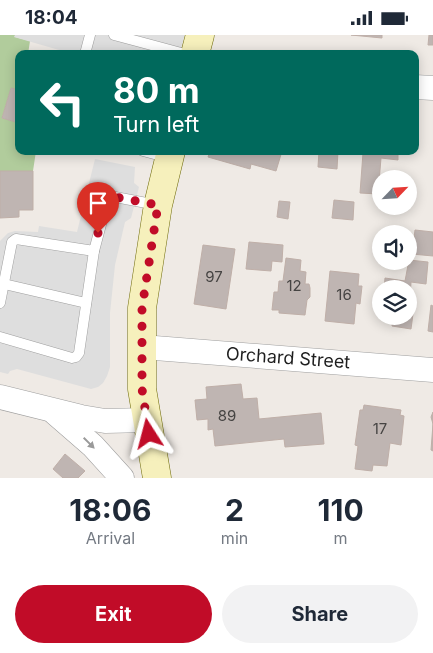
<!DOCTYPE html>
<html lang="en">
<head>
<meta charset="utf-8">
<style>
  :root { --surface:#fff; --page:#f2f2f3; --text:#1f2937; --muted:#747a83; --accent:#c10c28 }
  body { margin:0; font-family:Inter,sans-serif; background:var(--page); color:var(--text); height:100vh; display:flex; flex-direction:column; font-size:19px; white-space:nowrap }
  * { box-sizing:border-box; margin:0 }
  p { font-size:16px; color:var(--muted) }
  .icon { flex:none; width:28px; height:28px; fill:none; stroke:currentColor; stroke-width:2; stroke-linecap:round; stroke-linejoin:round }
  .map { position:relative; height:443px; overflow:hidden }
  .sheet { display:flex; flex-direction:column; background:var(--surface); flex:1 }
  .sheet>* { flex:none }
  .banner { position:absolute; left:15px; top:15px; width:404px; height:105px; border-radius:10px; box-shadow:0 2px 12px #0003; background:#00695c; color:#fff; overflow:hidden }
  .needle { width:32px; rotate:65deg }
  .fabs { position:absolute; left:372px; top:135px; display:grid; gap:10px }
  .fabs a { display:grid; place-items:center; width:45px; height:45px; border-radius:50%; background:var(--surface); box-shadow:0 2px 12px #0003; font-size:25px }
  .pin { position:absolute; display:grid; place-items:center; width:42px; height:42px; color:#fff; margin:-51px -21px; border-radius:50% 50% 50% 0; rotate:-45deg; box-shadow:0 0 5px #0007 }
  .pin .icon { rotate:45deg }
  .me { position:absolute; width:55px; margin:-28px; rotate:351deg; stroke-linejoin:round; filter:drop-shadow(0 0 4px #0008) }
  .turn { display:flex; align-items:center; gap:18px; height:105px; padding:0 15px; font-size:22px }
  .turn .icon { width:65px; height:65px; stroke-width:2.5 }
  .turn b { display:block; font-size:35px; line-height:42px }
  .eta { display:flex; justify-content:space-evenly; align-items:center; height:85px; text-align:center }
  .eta b { font-size:30px; font-weight:700; line-height:35px }
  .cta { display:flex; gap:10px; margin-top:auto; padding:10px 15px }
  .cta a { flex:1; height:58px; border-radius:30px; background:var(--accent); color:#fff; font-size:20px; font-weight:700; line-height:58px; text-align:center }
  .cta a+a { background:var(--page); color:var(--text) }
  .status { display:flex; justify-content:space-between; align-items:center; height:35px; padding:0 25px; background:var(--surface); direction:ltr }
  .status svg { height:14px; fill:currentColor }
  .map>svg:first-child { display:block }
  .forest { fill:#b1cc9c }
  .parking { fill:#dedede }
  .building { fill:#bfb5b2; stroke:#bfafa8 }
  .lines { fill:none; stroke-linecap:round; stroke-linejoin:round }
  .service-casing { stroke:#9f9f9f; stroke-width:11 }
  .tertiary-casing { stroke:#9f9f9f; stroke-width:25 }
  .secondary-casing { stroke:#6f6b0b; stroke-width:29 }
  .service { stroke:#fff; stroke-width:10 }
  .tertiary { stroke:#fff; stroke-width:24 }
  .secondary { stroke:#f6f0bc; stroke-width:28 }
  .oneway { fill:#9a9a9a }
  .route { stroke:#c10c28; stroke-width:9; stroke-dasharray:0 16.2 }
  .labels { text-anchor:middle; stroke-width:4; stroke-linejoin:round; paint-order:stroke }
  .number-label { font-size:15px; fill:#464443 }
  .street-label { font-size:18px; fill:#1e1e1e; stroke:#fff }
</style>
</head>
<body>
<div class="status"><b>18:04</b><svg viewBox="0 0 49 12"><path d="M0 12V9h3v3zM5 12V6h3v6zM10 12V3h3v9zM15 12V0h3v12zM26 1h20v11H26zM47 4h2v5h-2z"/></svg></div>
<div class="map">
<svg width="433" height="443" viewBox="0 0 433 443">
  <rect width="100%" height="100%" fill="#efeae5"/>
  <polygon class="forest" points="0,0 15,0 15,2 30,6 28,19 19,19 19,52 18,55 11,53 2,83 19,88 19,116 36,116 33,136 0,136"/>
  <g class="parking">
    <polygon points="15,0 185,0 179,19 73,19 14,2"/>
    <polygon points="95,124 135,132 134,148 139,152 131,183 125,187 115,230 110,278 110,332 107,341 103,348 98,352 91,354 17,334 10,336 8,339 0,337 0,206 8,198 15,196 38,197 39,191 77,197"/>
  </g>
  <g class="building">
    <polygon points="351,0 382,0 382,3"/>
    <polygon points="429,0 433,0 433,10 428,10"/>
    <polygon points="11,53 19,55 19,88 2,83"/>
    <polygon points="210,116 282,116 276,136 251,129 250,134 208,122"/>
    <polygon points="319,116 338,116 337,134 318,132"/>
    <polygon points="360,116 398,116 398,125 381,123 378,159 360,158 363,118 360,118"/>
    <polygon points="0,136 33,136 33,175 19,175 19,182 0,183"/>
    <polygon points="334,165 354,167 353,185 332,183"/>
    <polygon points="279,166 290,167 288,184 277,182"/>
    <polygon points="415,195 433,197 433,221 412,219"/>
    <polygon points="249,207 283,210 282,227 272,226 271,236 246,234"/>
    <polygon points="203,210 235,214 226,274 194,269"/>
    <polygon points="286,223 301,225 300,236 306,237 305,249 309,249 310,253 310,262 307,265 305,280 279,278 279,275 272,275 274,257 278,257 279,246 283,246"/>
    <polygon points="409,225 428,227 426,249 411,247 410,263 415,264 411,294 392,291 393,281 409,281 409,254 384,254 385,243 405,246"/>
    <polygon points="330,236 359,239 358,251 362,251 360,269 356,268 354,289 325,286"/>
    <polygon points="431,270 433,271 433,297 428,296"/>
    <polygon points="241,349 243,364 257,363 259,384 321,378 324,409 285,412 284,404 215,411 213,394 208,395 208,384 197,385 195,365 207,364 206,352"/>
    <polygon points="364,370 401,375 400,380 404,381 401,410 390,408 387,431 373,430 372,436 355,434 358,411 355,410 360,375 363,375"/>
    <polygon points="433,377 433,416 431,415 433,389 431,382"/>
    <polygon points="65,419 85,436 78,443 63,443 53,434"/>
  </g>
  <g class="lines">
    <g class="service-casing">
      <g id="service">
        <polyline points="114,0 185,19"/>
        <polyline points="85,19 90,0"/>
        <polyline points="143,116 169,123"/>
        <polyline points="4,249 86,268"/>
        <polyline points="0,268 12,207 16,204 94,216 108,163 110,161 157,170"/>
        <polyline points="0,302 72,323 76,322 79,318 94,216"/>
      </g>
    </g>
    <g class="tertiary-casing">
      <g id="tertiary">
        <polyline points="415,52 433,53"/>
        <polyline points="142,312 433,335"/>
        <polyline points="0,362 81,382 105,386 147,385"/>
        <polyline points="55,378 93,411 122,443"/>
      </g>
    </g>
    <g class="secondary-casing">
      <g id="secondary">
        <polyline points="195,19 200,0"/>
        <polyline points="157,443 142,354 142,273 158,170 171,116"/>
      </g>
    </g>
    <use href="#service" class="service"/>
    <use href="#tertiary" class="tertiary"/>
    <use href="#secondary" class="secondary"/>
  </g>
  <defs><path id="oneway-solid" d="M-6-.8H1V-3.2L6.5 0L1 3.2V.8H-6Z" transform="scale(1.25)"/></defs>
  <use class="oneway" href="#oneway-solid" transform="translate(89 408) rotate(45)"/>
  <g class="lines">
    <polyline class="route" points="98,198 108,163 110,161 158,170 142,273 142,354 149,399"/>
  </g>
  <g class="labels">
    <g class="number-label">
      <text x="214" y="247">97</text>
      <text x="294" y="256">12</text>
      <text x="344" y="265">16</text>
      <text x="227" y="386">89</text>
      <text x="380" y="399">17</text>
    </g>
    <g class="street-label">
      <text transform="translate(288 323) rotate(4)" y="6">Orchard Street</text>
    </g>
  </g>
</svg>
<div class="fabs">
<a><svg class="needle" viewBox="-14 -14 28 28"><path d="M0-13l5 13h-10z" fill="#e53935"/><path d="M0 13l5-13h-10z" fill="#747a83"/></svg></a>
<a><svg class="icon" aria-label="sound" viewBox="0 0 24 24"><path d="M4 9h4l5-4v14l-5-4H4zM17 9q2 3 0 6"/></svg></a>
<a><svg class="icon" aria-label="layers" viewBox="0 0 24 24"><path d="M12 4l9 5-9 5-9-5zM3 14l9 5 9-5"/></svg></a>
</div>
<div class="pin" style="left:98px;top:198px;background:#d93025"><svg class="icon" aria-label="arrive" viewBox="0 0 24 24"><path d="M6 21V4h12l-3 4 3 4H6"/></svg></div>
<svg class="me" style="left:149px;top:399px" viewBox="-20 -20 40 40"><path d="M0-17L14 15 0 8-14 15z" fill="#c10c28" stroke="#fff" stroke-width="4"/></svg>
<div class="banner">
<div class="turn"><svg class="icon" aria-label="left" viewBox="0 0 24 24"><path d="M17 20v-9H6M10 6l-5 5 5 5"/></svg><div><b>80 m</b>Turn left</div></div>
</div>
</div>
<section class="sheet">
<div class="eta">
<div><b>18:06</b><p>Arrival</p></div>
<div><b>2</b><p>min</p></div>
<div><b>110</b><p>m</p></div>
</div>
<div class="cta"><a>Exit</a><a>Share</a></div>
</section>
</body>
</html>
